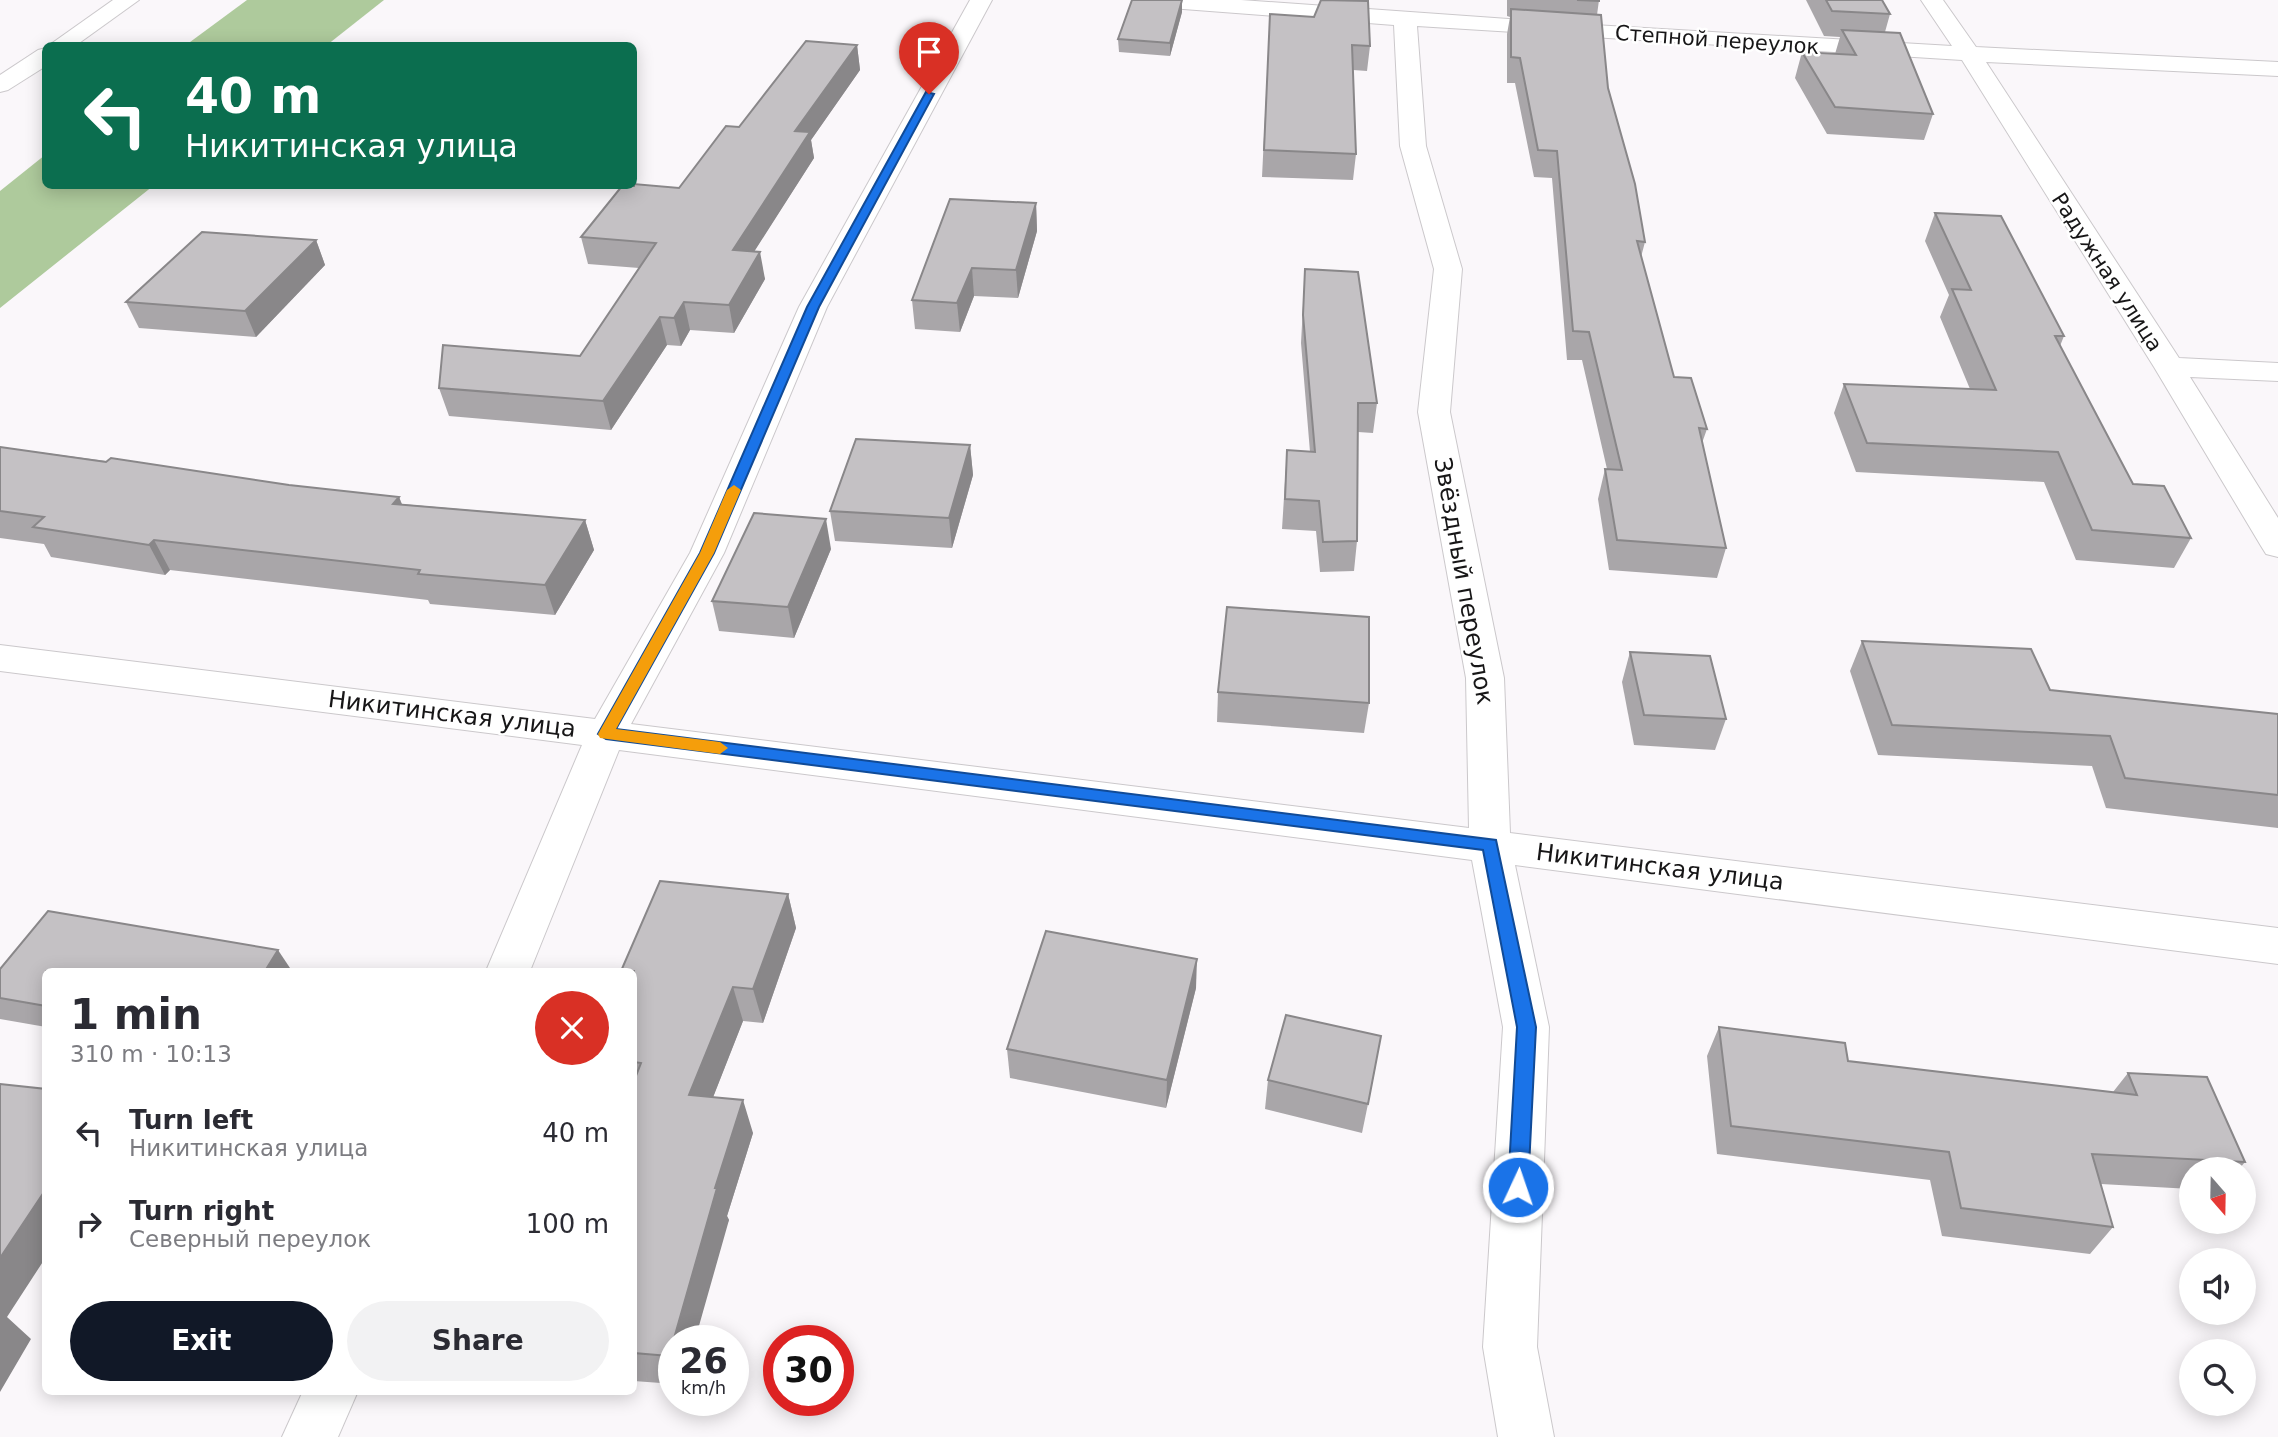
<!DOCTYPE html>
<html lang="en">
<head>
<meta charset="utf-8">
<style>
  :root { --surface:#fff; --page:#f2f2f3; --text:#2b2b33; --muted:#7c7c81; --accent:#111827 }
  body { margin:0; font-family:"DejaVu Sans",sans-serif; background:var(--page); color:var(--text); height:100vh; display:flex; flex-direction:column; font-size:26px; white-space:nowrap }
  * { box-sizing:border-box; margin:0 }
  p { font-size:23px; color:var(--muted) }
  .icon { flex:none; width:38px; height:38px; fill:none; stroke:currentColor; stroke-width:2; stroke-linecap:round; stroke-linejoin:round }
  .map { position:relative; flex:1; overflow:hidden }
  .drawer { position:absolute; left:42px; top:968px; width:595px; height:427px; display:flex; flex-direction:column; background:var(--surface); border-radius:10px; box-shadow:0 4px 18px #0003 }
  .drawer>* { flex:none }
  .hud { position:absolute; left:42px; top:42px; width:595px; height:147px; border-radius:10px; box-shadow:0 4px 18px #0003; background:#0b6e4f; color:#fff; overflow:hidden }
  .needle { width:46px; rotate:160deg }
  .controls { position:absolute; left:2179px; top:1157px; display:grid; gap:14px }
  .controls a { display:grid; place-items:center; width:77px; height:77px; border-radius:50%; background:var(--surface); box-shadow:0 4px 18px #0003; font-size:35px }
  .speed { position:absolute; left:658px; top:1325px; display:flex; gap:14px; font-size:35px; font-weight:700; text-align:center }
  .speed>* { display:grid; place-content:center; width:91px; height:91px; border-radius:50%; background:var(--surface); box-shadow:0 4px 18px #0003; line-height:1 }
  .speed small { font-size:18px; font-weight:400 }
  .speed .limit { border:10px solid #d22; background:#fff; color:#111 }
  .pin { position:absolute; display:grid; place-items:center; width:60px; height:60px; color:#fff; margin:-72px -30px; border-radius:50% 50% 50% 0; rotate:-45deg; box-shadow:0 0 7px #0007 }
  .pin .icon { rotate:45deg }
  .me { position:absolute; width:77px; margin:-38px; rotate:3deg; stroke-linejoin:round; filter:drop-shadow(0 0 5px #0008) }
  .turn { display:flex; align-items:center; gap:24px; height:147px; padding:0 28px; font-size:32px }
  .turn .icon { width:91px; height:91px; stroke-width:2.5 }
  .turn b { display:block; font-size:49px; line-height:60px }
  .round { display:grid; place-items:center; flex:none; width:74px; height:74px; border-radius:37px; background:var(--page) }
  .summary { display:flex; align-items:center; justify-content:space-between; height:119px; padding:0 28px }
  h1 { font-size:42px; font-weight:600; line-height:52px }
  .action { display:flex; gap:14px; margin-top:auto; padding:14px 28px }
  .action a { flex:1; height:80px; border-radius:42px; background:var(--accent); color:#fff; font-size:28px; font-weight:600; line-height:80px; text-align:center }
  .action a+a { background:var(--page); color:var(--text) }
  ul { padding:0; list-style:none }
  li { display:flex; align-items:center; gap:21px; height:91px; padding:0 28px }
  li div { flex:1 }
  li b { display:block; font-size:26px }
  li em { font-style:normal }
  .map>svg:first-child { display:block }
  .forest { fill:#aeca9c }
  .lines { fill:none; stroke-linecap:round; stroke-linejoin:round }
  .street-casing { stroke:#cbc8cb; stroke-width:2 }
  .secondary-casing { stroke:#cbc8cb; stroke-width:2 }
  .street { fill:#fff; fill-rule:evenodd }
  .secondary { fill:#fff; fill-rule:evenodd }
  .wall { fill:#a9a6a9 }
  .shaded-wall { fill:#898789 }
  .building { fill:#c4c1c4; stroke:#898789; stroke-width:2 }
  .route { fill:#1a73e8; stroke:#114b97; stroke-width:2 }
  .slow { fill:#f59e0b }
  .labels { text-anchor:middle; stroke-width:5; stroke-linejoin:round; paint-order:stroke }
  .far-street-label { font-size:21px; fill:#171617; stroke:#fff }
  .street-label { font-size:24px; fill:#171617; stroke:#fff }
</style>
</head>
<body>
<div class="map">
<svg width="2278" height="1437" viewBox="0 0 2278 1437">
  <rect width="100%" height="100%" fill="#faf7fa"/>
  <g class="forest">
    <polygon points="247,0 384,0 327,45 186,45"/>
    <polygon points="45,155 46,186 153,186 0,308 0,191"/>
  </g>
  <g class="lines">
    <g class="street-casing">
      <g id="street">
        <polygon points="970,0 992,0 827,307 724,553 631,724 1469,828 1466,678 1418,412 1434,269 1400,146 1394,25 1157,7 1149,5 1146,0 1241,0 1577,24 1952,46 1921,0 1943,0 1976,47 2278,62 2278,76 1986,62 2179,358 2278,363 2278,381 2190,377 2278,518 2278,557 2266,554 2261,546 2154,367 1962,60 1417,26 1426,146 1462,269 1450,412 1504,678 1510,833 2278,928 2278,964 1515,865 1549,1027 1537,1347 1554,1437 1498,1437 1483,1347 1503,1027 1472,860 619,750 530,971 486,971 582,745 0,671 0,645 595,719 690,553 799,307"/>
        <polygon points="303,1391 358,1391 338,1437 282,1437"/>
      </g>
    </g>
    <g class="secondary-casing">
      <g id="secondary">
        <polygon points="113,0 139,0 75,46 48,46"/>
        <polygon points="46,48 46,66 8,90 0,92 0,75 38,50"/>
      </g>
    </g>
    <use href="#street" class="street"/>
    <use href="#secondary" class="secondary"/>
  </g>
  <g class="wall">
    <polygon points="1182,0 1182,12 1170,56 1119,52 1118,39"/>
    <polygon points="1321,0 1365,0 1370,46 1367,71 1353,70 1356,154 1353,180 1262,177 1270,14 1314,17"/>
    <polygon points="1507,0 1599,0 1597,15 1608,88 1645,242 1641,257 1674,377 1707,429 1702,443 1726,548 1717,578 1609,570 1598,499 1605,469 1607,469 1582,360 1567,360 1552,178 1534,177 1515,83 1507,83 1507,34 1510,17 1507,16"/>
    <polygon points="1806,0 1882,0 1890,14 1885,32 1933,114 1924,140 1827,134 1795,78 1802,52 1835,54 1840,37 1824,36"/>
    <polygon points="857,45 860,70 811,140 814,158 754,251 765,279 734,333 690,330 681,346 667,345 611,430 449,416 439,388 580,356 639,268 588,264 581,237 679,188 739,127"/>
    <polygon points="1036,203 1037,231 1018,298 974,296 960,332 915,329 912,300"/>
    <polygon points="1935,213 2064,336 2060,346 2133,484 2191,538 2174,568 2076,560 2044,482 1856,472 1834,413 1844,384 1970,389 1940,317 1949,295 1925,241"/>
    <polygon points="316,240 325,265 256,337 139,328 126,302"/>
    <polygon points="1305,269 1377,403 1373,433 1358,432 1357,541 1354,571 1320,572 1316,531 1282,529 1287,450 1310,452 1301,343"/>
    <polygon points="970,445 973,475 952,548 835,541 830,511"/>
    <polygon points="0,447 289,485 399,497 402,504 585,520 594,550 555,615 430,604 428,600 170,570 165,575 51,557 44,544 0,538"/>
    <polygon points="831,549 794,638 719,631 712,601"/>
    <polygon points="1862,641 2050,690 2278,714 2278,828 2106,808 2092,766 1878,755 1850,671"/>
    <polygon points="1630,652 1726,719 1715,750 1634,745 1622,682"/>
    <polygon points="1218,692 1369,703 1364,733 1217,722"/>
    <polygon points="788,894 796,928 763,1023 743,1021 713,1097 753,1133 727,1216 729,1220 674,1340 674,1384 634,1381 634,971"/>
    <polygon points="0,969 46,971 46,1027 0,1019"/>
    <polygon points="1196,988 1166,1108 1010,1078 1007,1049"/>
    <polygon points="1719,1027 1848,1061 2113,1092 2128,1073 2245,1162 2239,1169 2191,1169 2191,1189 2101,1184 2113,1227 2090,1254 1942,1236 1930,1180 1717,1154 1707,1056"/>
    <polygon points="1376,1065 1362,1133 1265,1109 1268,1080"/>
  </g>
  <g class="shaded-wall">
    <polygon points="1182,0 1182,12 1170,56 1170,43"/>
    <polygon points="857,45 860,70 811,140 814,158 738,277 733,250 795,131"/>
    <polygon points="1036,203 1037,231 1018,298 1016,270"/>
    <polygon points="316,240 325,265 256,337 245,311"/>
    <polygon points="760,252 765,279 734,333 729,305"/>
    <polygon points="972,268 974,296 960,332 957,303"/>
    <polygon points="684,302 690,330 681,346 674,318"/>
    <polygon points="660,317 667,345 611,430 603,401"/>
    <polygon points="970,445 973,475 952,548 949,518"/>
    <polygon points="399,497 410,527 393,504"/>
    <polygon points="826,519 831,549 794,638 788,607"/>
    <polygon points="585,520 594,550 555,615 545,585"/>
    <polygon points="154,540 170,570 165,575 149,545"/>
    <polygon points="788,894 796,928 763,1023 753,989"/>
    <polygon points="278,950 292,971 265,971"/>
    <polygon points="1197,959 1196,988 1166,1108 1167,1080"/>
    <polygon points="733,987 743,1021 701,1128 689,1095"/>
    <polygon points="743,1100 753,1133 727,1216 729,1220 695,1340 674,1340 674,1367 669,1356 715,1188"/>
    <polygon points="46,1189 46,1257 7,1317 31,1339 0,1392 0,1258"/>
  </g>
  <g class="building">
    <polygon points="1132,0 1182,0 1170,43 1118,39"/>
    <polygon points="1321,0 1368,1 1370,46 1352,45 1356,154 1264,150 1270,14 1314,17"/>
    <polygon points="1577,0 1599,0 1599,1"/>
    <polygon points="1826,0 1882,0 1890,14 1832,11"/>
    <polygon points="1511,9 1601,15 1608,88 1635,184 1645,242 1637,241 1674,377 1691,378 1707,429 1699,428 1726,548 1617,540 1605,469 1622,470 1589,332 1573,331 1557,151 1538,150 1520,58 1511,57"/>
    <polygon points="1842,30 1900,33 1933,114 1835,107 1802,52 1856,55"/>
    <polygon points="806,41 857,45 795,131 810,132 733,250 760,252 729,305 684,302 674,318 660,317 603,401 439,388 443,345 580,356 656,243 581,237 622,186 634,186 634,184 679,188 726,126 739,127"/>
    <polygon points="950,199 1036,203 1016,270 972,268 957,303 912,300"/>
    <polygon points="1935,213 2001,216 2064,336 2055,336 2133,484 2164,486 2191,538 2092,530 2058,452 1867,443 1844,384 1996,390 1952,289 1971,290"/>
    <polygon points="202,232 316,240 245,311 126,302"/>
    <polygon points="1305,269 1358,272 1377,403 1358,403 1357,541 1323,542 1319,501 1285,499 1287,450 1315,452 1303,315"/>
    <polygon points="856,439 970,445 949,518 830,511"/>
    <polygon points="0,447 106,462 111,458 289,485 399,497 393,504 585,520 545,585 418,574 420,570 154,540 149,545 33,527 44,517 0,511"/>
    <polygon points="754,513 826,519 788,607 712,601"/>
    <polygon points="1227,607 1369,617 1369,703 1218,692"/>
    <polygon points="1862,641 2031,649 2050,690 2278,714 2278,795 2125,778 2110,736 1892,725"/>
    <polygon points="1630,652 1710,656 1726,719 1644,715"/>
    <polygon points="660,881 788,894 753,989 733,987 689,1095 743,1100 715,1188 717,1188 669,1356 634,1353 634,1081 641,1063 634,1062 634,971 621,971"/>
    <polygon points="48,911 278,950 265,971 46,971 46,1006 0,998 0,969"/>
    <polygon points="1046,931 1197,959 1167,1080 1007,1049"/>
    <polygon points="1286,1015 1381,1036 1368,1104 1268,1080"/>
    <polygon points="1719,1027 1845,1043 1848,1061 2137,1095 2128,1073 2207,1077 2245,1162 2092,1154 2113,1227 1961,1208 1949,1152 1731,1126"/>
    <polygon points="0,1084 46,1089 46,1189 0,1258"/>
  </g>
  <polygon class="route" points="926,92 934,94 819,307 714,553 616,729 1496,840 1536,1027 1528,1187 1525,1194 1518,1196 1511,1194 1508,1187 1517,1027 1483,850 606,739 598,734 700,553 807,307"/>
  <polygon class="slow" points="734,485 741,490 714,553 616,729 720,742 728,748 720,754 600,738 598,734 700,553 727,490"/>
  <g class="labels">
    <g class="far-street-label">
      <text transform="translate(1717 40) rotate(4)" y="7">Степной переулок</text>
      <text transform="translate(2107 272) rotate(57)" y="7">Радужная улица</text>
    </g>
    <g class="street-label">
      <text transform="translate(1464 581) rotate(80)" y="8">Звёздный переулок</text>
      <text transform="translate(452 714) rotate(7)" y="8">Никитинская улица</text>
      <text transform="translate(1660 867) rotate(7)" y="8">Никитинская улица</text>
    </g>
  </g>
</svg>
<div class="controls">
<a><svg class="needle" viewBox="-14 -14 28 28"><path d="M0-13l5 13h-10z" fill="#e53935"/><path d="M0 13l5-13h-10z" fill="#7c7c81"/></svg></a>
<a><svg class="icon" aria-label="sound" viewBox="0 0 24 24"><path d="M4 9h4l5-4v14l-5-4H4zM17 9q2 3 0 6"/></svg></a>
<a><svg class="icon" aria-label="search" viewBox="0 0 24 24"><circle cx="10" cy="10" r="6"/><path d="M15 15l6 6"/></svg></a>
</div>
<div class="speed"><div>26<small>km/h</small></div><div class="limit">30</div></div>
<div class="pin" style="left:929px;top:94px;background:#d93025"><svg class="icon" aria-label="arrive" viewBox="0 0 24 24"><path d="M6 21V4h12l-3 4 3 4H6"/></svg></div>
<svg class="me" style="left:1518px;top:1187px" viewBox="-20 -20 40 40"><circle r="17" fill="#1a73e8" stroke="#fff" stroke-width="3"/><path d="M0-11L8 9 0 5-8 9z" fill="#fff"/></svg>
<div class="hud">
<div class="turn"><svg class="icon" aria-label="left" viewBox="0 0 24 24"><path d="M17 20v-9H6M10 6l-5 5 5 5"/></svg><div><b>40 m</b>Никитинская улица</div></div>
</div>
<section class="drawer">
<div class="summary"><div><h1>1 min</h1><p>310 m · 10:13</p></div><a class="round" style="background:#d93025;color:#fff"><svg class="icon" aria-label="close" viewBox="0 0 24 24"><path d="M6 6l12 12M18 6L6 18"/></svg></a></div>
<ul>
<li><svg class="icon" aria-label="left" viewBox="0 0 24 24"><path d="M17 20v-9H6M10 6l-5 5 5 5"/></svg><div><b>Turn left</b><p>Никитинская улица</p></div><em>40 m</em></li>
<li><svg class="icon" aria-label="right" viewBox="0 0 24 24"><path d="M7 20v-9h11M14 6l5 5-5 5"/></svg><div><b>Turn right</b><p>Северный переулок</p></div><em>100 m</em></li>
</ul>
<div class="action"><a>Exit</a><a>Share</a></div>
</section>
</div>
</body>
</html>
